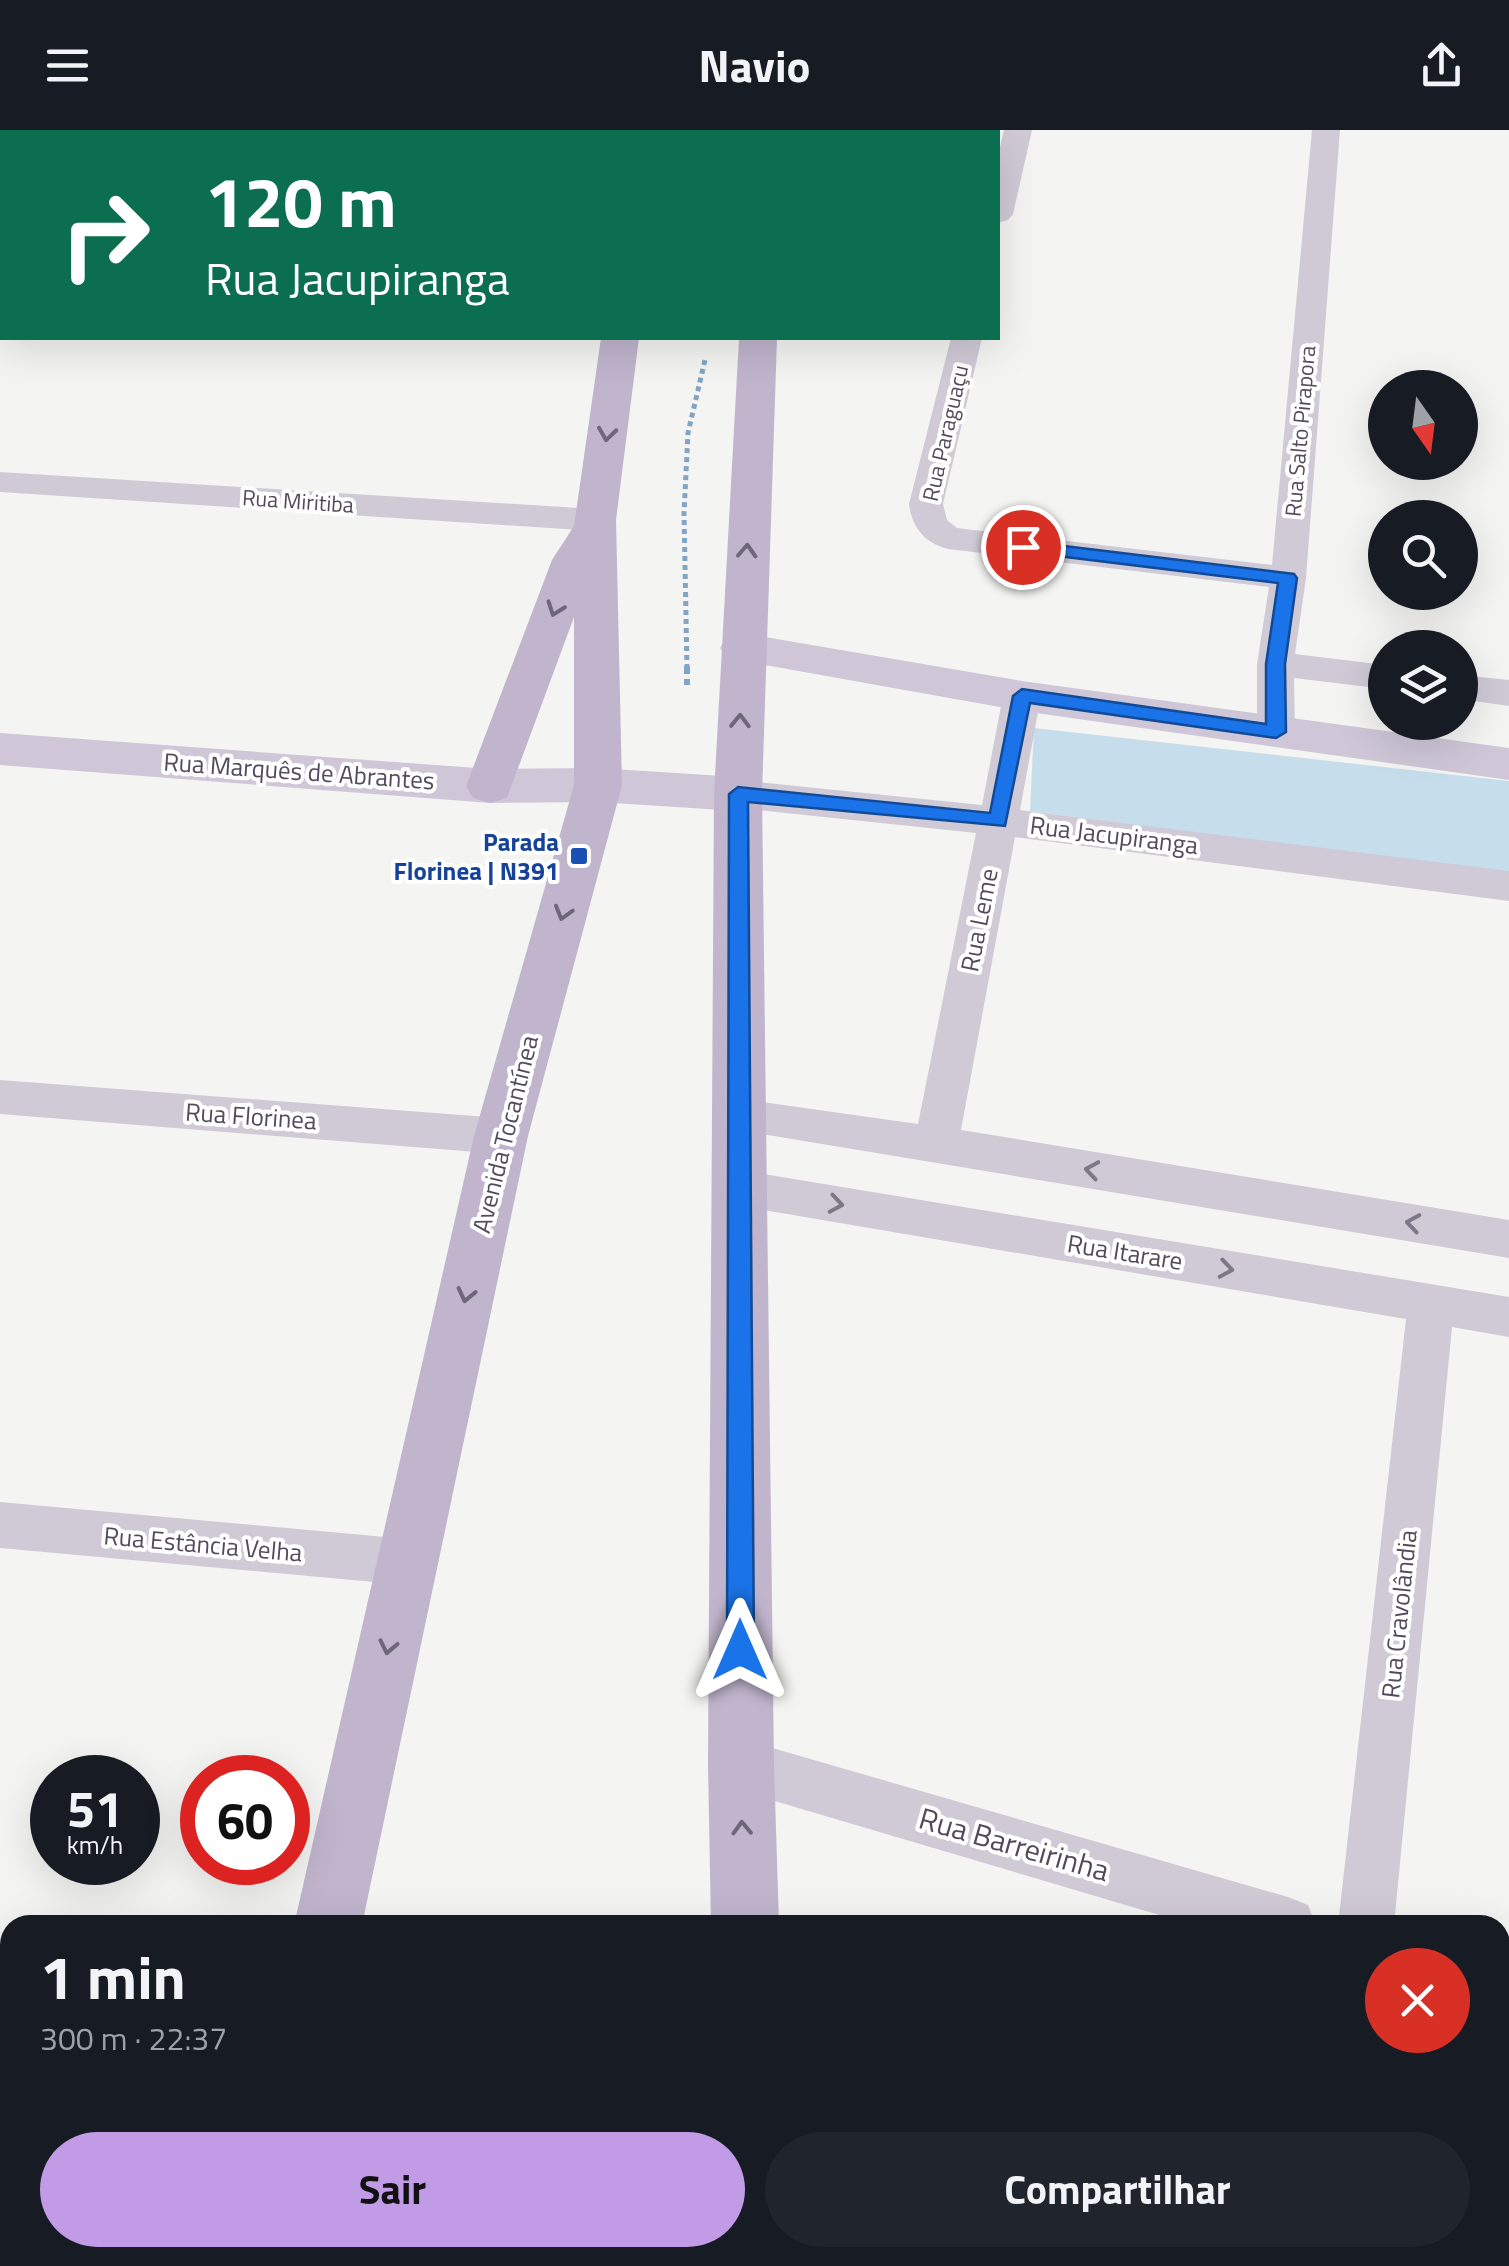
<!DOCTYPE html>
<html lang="pt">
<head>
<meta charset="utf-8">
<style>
  :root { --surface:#171b24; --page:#20242c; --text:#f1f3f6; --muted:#9ea1a6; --accent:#c19be5 }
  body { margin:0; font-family:"Titillium Web",sans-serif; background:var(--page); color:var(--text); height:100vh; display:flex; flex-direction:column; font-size:38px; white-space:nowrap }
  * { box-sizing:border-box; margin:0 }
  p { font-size:32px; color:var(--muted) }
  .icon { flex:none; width:55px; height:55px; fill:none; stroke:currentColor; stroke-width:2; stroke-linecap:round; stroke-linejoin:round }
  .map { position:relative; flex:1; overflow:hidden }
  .side { position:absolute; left:0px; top:1785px; width:1510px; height:352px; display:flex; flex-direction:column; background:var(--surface); border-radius:30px 30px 0 0; box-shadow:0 10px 40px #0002 }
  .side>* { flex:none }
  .banner { position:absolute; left:0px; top:0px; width:1000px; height:210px; box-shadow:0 10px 40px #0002; background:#0b6e4f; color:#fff; overflow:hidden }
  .needle { width:65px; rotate:166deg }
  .controls { position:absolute; left:1368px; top:240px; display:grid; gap:20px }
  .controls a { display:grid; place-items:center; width:110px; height:110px; border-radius:50%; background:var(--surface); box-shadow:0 10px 40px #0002; font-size:50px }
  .speed { position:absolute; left:30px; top:1625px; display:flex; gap:20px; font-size:50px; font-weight:700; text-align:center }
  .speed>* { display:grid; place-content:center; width:130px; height:130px; border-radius:50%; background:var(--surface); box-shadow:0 10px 40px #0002; line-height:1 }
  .speed small { font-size:25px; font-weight:400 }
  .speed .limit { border:15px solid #d22; background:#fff; color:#111 }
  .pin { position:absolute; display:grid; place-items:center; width:85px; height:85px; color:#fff; margin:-42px; border:5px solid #fff; border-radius:50%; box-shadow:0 2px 10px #0007 }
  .me { position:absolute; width:110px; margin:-55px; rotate:0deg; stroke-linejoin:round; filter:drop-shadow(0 0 8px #0008) }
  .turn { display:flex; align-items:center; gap:35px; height:210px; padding:0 40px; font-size:45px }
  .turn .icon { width:130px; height:130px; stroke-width:2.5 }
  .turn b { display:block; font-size:70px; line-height:85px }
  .round { display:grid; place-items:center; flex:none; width:105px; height:105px; border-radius:52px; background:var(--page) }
  .headline { display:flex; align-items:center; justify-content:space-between; height:170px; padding:0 40px }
  h1 { font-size:60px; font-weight:700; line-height:75px }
  .cta { display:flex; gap:20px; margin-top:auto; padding:20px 40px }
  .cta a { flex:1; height:115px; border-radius:60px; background:var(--accent); color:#111; font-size:40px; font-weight:700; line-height:115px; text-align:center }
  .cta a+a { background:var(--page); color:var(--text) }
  header { display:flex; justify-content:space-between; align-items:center; height:130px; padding:0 40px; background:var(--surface); font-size:45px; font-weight:700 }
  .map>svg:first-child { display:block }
  .green { fill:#c6deeb }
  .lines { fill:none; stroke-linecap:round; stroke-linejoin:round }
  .path-far2 { stroke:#82a5c6; stroke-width:5; stroke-dasharray:5 4; stroke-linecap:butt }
  .path-far1 { stroke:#82a5c6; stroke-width:6; stroke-dasharray:8 5; stroke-linecap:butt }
  .path { stroke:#82a5c6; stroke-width:8; stroke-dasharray:9 6; stroke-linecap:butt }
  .street { fill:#d0cad6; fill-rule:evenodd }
  .secondary { fill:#cfc7d8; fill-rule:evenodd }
  .primary { fill:#c0b5cd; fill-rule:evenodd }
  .oneway { stroke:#6e6679 }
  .oneway2 { stroke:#7f7787 }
  .route { fill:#1a73e8; stroke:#114b97; stroke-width:2.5 }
  .transit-dot { fill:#1a4fb4; stroke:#fff; stroke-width:4 }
  .labels { text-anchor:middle; stroke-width:8; stroke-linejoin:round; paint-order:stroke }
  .far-street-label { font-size:22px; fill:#534b5d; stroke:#fff }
  .street-label { font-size:25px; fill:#534b5d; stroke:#fff }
  .transit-label { font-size:25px; font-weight:bold; fill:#164399; stroke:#fff; text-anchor:end }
  .near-street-label { font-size:30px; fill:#534b5d; stroke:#fff }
</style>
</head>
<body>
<header><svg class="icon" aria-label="menu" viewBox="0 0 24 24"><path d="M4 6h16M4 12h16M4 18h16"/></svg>Navio<svg class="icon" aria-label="share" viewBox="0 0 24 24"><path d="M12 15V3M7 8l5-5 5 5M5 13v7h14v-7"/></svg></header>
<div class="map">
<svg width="1509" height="2136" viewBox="0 0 1509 2136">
  <rect width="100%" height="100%" fill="#f4f4f2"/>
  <g class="green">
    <polygon points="1034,598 1509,651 1509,744 1030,681"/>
    <polygon points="359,2128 585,2128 583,2136 357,2136"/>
  </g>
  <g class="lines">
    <polyline class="path-far2" points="687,539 684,383 688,303 705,230"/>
    <polyline class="path-far1" points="687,536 687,555"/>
    <polyline class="path" points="681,2128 681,2136"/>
    <g class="street">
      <polygon points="455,0 524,0 525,2 457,2"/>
      <polygon points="1004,0 1032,0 1013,84 1008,90 998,93 998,26"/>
      <path d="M1312,0H1340L1306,448L1295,524L1385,535V559L1294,548L1295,602L1289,611L1276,615L1263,611L1257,602V534L1269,457L948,419C925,413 912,398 909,374L951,208H982L943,374L947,390L957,398L1272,435Z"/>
      <rect x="0" y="135" width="2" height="19"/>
      <polygon points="0,342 595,379 607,382 612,390 607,398 595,401 0,362"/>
      <polygon points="1460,545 1509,550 1509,576 1460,569"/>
      <polygon points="1022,553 1035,557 1041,566 1020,680 1509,741 1509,771 1015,707 961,1000 1509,1090 1509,1128 726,998 719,986 726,974 741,969 918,994 976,703 738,678 724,674 719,664 724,654 738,650 982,675 1003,566 1009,557"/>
      <polygon points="0,950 501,988 517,994 523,1006 517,1018 501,1024 0,984"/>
      <polygon points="740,1040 1509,1167 1509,1207 1452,1197 1394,1795 1338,1795 1406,1189 740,1076 724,1071 718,1058 724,1045"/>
      <polygon points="0,1372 407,1409 425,1415 432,1432 425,1449 407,1455 0,1418"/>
      <polygon points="741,1609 1288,1767 1308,1775 1316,1795 1193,1795 741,1661 722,1654 714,1635 722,1616"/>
      <polygon points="1500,1832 1509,1835 1509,1893 1500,1890"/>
      <polygon points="0,1987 10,1988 10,2048 0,2047"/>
    </g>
    <g class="secondary">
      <polygon points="742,503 1022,551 1509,618 1509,650 1022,581 726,528 720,518 726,508"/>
      <polygon points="0,603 490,639 598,638 738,647 755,652 762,664 755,676 738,681 598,672 490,673 0,635"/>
    </g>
    <g class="primary">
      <rect x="666" y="0" width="34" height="2"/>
      <rect x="751" y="0" width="34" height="2"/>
      <polygon points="601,208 639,208 616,390 622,655 528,1006 362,1795 294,1795 474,1006 574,655 574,487 507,668 490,673 473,668 466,656 552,430 574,396"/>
      <polygon points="739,208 777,208 762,664 774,1635 779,1795 711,1795 708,1635 714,664"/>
      <polygon points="221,2128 297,2128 296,2136 220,2136"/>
      <polygon points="717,2128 792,2128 794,2136 718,2136"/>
    </g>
  </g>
  <defs><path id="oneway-chevron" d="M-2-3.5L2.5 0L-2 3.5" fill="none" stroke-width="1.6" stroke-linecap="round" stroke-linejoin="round" transform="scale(2.5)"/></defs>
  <g class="oneway">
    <use href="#oneway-chevron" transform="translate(607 304) rotate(98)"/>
    <use href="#oneway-chevron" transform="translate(747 421) rotate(-87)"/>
    <use href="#oneway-chevron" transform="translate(555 479) rotate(110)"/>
    <use href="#oneway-chevron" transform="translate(740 591) rotate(-89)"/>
    <use href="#oneway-chevron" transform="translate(563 783) rotate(106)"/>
    <use href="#oneway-chevron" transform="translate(466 1165) rotate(103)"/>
    <use href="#oneway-chevron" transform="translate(388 1517) rotate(102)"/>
    <use href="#oneway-chevron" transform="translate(742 1698) rotate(-92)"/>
  </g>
  <g class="oneway2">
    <use href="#oneway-chevron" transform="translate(1092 1040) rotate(-171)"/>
    <use href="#oneway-chevron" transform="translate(836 1074) rotate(9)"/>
    <use href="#oneway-chevron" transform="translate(1413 1093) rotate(-171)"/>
    <use href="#oneway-chevron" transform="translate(1226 1139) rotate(9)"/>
  </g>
  <polygon class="route" points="1023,411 1294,444 1297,448 1285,534 1286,602 1276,608 1030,573 1005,696 748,672 754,1520 750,1529 740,1532 731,1529 727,1520 729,664 738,657 990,683 1013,566 1022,559 1266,594 1266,534 1278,453 1017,421 1014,417"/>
  <rect class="transit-dot" x="569" y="716" width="20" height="20" rx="5"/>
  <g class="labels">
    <g class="far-street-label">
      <text transform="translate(1300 301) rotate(-85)" y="8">Rua Salto Pirapora</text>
      <text transform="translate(945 303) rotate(-77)" y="8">Rua Paraguaçu</text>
      <text transform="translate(298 371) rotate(4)" y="8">Rua Miritiba</text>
    </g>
    <g class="street-label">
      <text transform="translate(299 641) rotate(4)" y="9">Rua Marquês de Abrantes</text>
      <text transform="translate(1114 705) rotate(7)" y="9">Rua Jacupiranga</text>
      <text transform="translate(979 790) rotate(-79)" y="9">Rua Leme</text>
      <text transform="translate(251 986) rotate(4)" y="9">Rua Florinea</text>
      <text transform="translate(505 1004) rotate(-76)" y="9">Avenida Tocantínea</text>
      <text transform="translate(1125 1122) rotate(9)" y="9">Rua Itarare</text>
      <text transform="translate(203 1414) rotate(5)" y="9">Rua Estância Velha</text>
      <text transform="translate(1399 1484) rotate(-84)" y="9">Rua Cravolândia</text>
    </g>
    <g class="transit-label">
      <text x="559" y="721">Parada<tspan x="559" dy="29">Florinea | N391</tspan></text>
    </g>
    <g class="near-street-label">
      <text transform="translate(1014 1715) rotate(16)" y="10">Rua Barreirinha</text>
    </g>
  </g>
</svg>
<div class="controls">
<a><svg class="needle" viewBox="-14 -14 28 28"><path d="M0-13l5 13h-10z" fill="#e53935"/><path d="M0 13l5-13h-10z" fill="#9ea1a6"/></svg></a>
<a><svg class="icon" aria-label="search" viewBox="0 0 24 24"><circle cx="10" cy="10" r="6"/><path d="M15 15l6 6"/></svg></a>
<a><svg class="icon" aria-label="layers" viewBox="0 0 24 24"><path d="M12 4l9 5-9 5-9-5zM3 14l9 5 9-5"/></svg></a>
</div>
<div class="speed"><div>51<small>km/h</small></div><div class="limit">60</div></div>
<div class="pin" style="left:1023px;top:417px;background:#d93025"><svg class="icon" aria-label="arrive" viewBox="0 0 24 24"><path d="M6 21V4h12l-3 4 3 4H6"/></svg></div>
<svg class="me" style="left:740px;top:1520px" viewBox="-20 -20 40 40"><path d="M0-17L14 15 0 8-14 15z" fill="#1a73e8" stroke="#fff" stroke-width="4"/></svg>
<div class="banner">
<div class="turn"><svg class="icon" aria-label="right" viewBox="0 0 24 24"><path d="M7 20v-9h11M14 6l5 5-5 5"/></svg><div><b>120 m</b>Rua Jacupiranga</div></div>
</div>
<section class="side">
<div class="headline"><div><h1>1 min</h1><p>300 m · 22:37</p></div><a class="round" style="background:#d93025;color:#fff"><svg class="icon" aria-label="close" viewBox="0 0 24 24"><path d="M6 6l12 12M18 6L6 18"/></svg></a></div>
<div class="cta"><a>Sair</a><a>Compartilhar</a></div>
</section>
</div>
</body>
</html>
